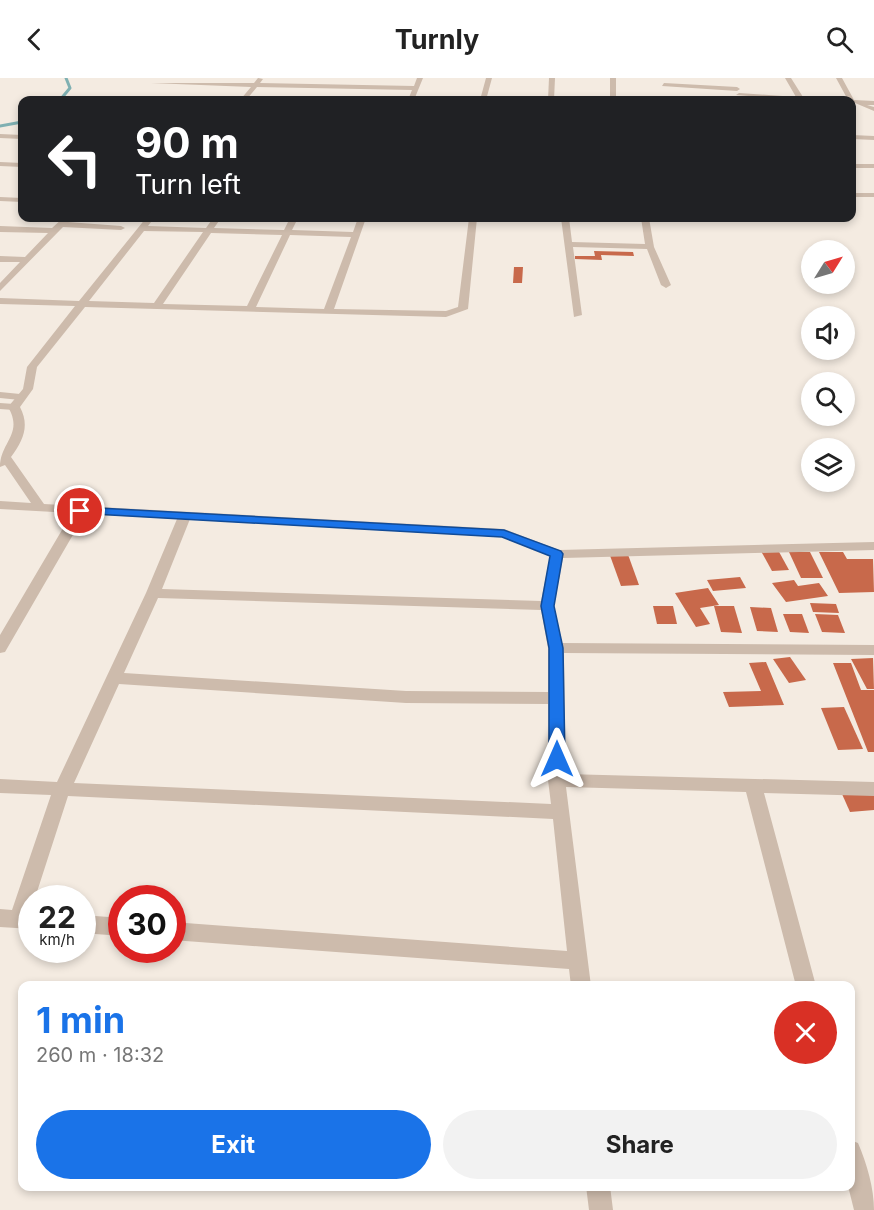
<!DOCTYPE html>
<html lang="en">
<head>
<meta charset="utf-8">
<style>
  :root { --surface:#fff; --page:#f2f2f2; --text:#222; --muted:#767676; --accent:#1a73e8 }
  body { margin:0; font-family:Inter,sans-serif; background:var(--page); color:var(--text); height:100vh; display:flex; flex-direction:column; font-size:22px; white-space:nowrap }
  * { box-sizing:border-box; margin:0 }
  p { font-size:20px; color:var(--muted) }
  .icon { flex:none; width:33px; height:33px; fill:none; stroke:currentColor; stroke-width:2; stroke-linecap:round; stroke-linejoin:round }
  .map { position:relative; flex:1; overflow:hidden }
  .drawer { position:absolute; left:18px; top:903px; width:837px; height:210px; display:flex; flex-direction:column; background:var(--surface); border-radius:12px; box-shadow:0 3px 9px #0003 }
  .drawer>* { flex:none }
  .banner { position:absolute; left:18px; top:18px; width:838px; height:126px; border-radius:12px; box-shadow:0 3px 9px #0003; background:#202124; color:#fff; overflow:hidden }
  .needle { width:39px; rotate:53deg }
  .fabs { position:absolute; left:801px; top:162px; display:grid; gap:12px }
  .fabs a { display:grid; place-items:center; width:54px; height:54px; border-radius:50%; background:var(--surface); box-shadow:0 3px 9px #0003; font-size:30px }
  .speed { position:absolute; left:18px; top:807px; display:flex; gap:12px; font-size:30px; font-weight:700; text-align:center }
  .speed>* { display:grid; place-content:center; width:78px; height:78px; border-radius:50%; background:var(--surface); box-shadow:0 3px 9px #0003; line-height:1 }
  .speed small { font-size:15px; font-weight:400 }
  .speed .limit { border:9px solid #d22; background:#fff; color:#111 }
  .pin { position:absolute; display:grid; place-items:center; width:51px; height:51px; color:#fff; margin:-26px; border:3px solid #fff; border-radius:50%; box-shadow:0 2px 6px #0007 }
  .me { position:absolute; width:66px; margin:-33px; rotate:0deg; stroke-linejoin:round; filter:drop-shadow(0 0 4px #0008) }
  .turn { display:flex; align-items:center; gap:21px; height:126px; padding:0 18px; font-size:27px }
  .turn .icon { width:78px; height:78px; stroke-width:2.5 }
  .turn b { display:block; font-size:42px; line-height:51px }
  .round { display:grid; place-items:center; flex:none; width:63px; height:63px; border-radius:32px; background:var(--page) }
  .headline { display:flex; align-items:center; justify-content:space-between; height:102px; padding:0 18px }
  h1 { font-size:36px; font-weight:700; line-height:45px; color:var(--accent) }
  .primary-button { display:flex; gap:12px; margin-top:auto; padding:12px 18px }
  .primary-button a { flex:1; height:69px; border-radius:36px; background:var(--accent); color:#fff; font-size:24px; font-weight:700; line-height:69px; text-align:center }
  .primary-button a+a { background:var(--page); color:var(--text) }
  header { display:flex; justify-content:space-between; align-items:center; height:78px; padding:0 18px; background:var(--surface); font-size:27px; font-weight:700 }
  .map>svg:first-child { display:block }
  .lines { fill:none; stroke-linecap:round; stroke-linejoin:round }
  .stream { stroke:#7fb0b2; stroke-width:3 }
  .building { fill:#c8694b }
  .minor { fill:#cdbbac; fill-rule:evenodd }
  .tertiary { fill:#cdbbac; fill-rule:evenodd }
  .route { fill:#1a73e8; stroke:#114b97; stroke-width:1.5 }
</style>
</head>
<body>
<header><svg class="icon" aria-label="back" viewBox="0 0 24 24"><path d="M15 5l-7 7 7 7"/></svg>Turnly<svg class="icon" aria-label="search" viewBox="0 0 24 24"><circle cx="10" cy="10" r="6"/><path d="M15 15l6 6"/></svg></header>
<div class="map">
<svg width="874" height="1132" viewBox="0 0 874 1132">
  <rect width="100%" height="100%" fill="#f4ebe1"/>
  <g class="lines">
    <g class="stream">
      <polyline points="60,22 70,10 66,0"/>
      <polyline points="0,48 22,44"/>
    </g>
  </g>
  <g class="building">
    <polygon points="594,173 633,174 634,178 601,177 602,182 575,181 575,178 595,178"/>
    <polygon points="514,189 523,189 522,205 513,205"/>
    <polygon points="626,471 639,507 621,508 608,472"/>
    <polygon points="778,472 789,492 772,493 761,473"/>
    <polygon points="789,474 810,474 823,500 801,500"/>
    <polygon points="819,474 843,474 847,481 873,481 874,514 839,515"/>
    <polygon points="740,499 746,510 713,513 707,502"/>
    <polygon points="794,502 798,508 819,505 828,518 786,524 772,505"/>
    <polygon points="708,510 719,527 700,530 710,546 696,549 675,515"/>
    <polygon points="810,525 836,526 839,535 813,534"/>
    <polygon points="653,528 673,528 677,546 657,546"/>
    <polygon points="714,528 734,528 742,555 721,554"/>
    <polygon points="750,529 771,530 778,554 757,553"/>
    <polygon points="783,536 802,536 809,555 790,554"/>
    <polygon points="815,536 838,537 845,555 822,554"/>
    <polygon points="790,579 806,602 789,605 773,581"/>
    <polygon points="873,580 874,611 867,611 851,581"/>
    <polygon points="766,584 784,627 729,629 723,614 761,613 749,585"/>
    <polygon points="833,585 851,585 861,612 874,612 874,674 868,674"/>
    <polygon points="844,629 863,671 838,672 821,630"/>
    <polygon points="874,714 874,732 850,734 842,716"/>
  </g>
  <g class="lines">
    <g class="minor">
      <polygon points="258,0 263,1 260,5 414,8 417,0 423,0 414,22 408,22 412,12 257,9 246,22 240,22 251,9 151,5 254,5"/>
      <polygon points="486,0 492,0 486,22 480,22"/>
      <polygon points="549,0 555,0 554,22 548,22"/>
      <rect x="610" y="0" width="6" height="22"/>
      <polygon points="785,0 791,0 803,19 824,22 798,22 736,17 739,15 796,19"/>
      <polygon points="836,0 842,0 854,22 874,23 874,27 867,27 874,29 874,33 848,22"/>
      <polygon points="664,5 737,9 740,11 737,13 662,8"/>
      <polygon points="103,18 217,20 220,22 101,21"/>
      <polygon points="0,56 22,57 22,61 0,60"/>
      <polygon points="852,57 874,58 874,62 852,61"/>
      <polygon points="0,84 22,85 22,89 0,88"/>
      <rect x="852" y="86" width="22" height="4"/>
      <rect x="852" y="115" width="22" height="4"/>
      <polygon points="0,119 22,120 22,124 0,123"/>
      <polygon points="63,140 71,140 68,144 121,148 125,150 121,152 63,149 0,213 0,205 20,184 0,184 0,178 25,179 48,155 0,154 0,148 52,150"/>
      <path d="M146,140H154L148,148L206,150L213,140H221L214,150L284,152L290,140H298L292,152L353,154L358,140H366L334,231L446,233L458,229L469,140H477L468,231L446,239L85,229L37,289L33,311L20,329C30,348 23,363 11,379L44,426L504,451L559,472L874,464V472L563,480L554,528L562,565L874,567V577L564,575L565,696L874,704V718L764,715L816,908H796L746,714L566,709L591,908H571L569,891L172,862V844L567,873L553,741L68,718L35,820H32V851L0,849V831L12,832L51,717L0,715V701L57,704L146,515L177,441L85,436L5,574L0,575V557L72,435L0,431V423L31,425L5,387L0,389C0,364 24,356 8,329L23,311L27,289L75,228L0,226V220L79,223ZM144,153L203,154L154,225L89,223ZM211,155L282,157L247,228L163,226ZM290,157L351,159L324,231L256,229ZM190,441L502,459L550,478L541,523L162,511ZM158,520L541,532L548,570V614L406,613L124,595ZM119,606L406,625L548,626V702L551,726L74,705Z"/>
      <polygon points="561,140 569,140 572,164 645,166 641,140 649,140 654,169 671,207 666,210 661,207 647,171 573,169 582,237 574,239"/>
      <polygon points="82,837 122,840 122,858 82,855"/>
      <path d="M850,1062L858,1065C867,1086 874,1110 874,1132H854L848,1108H850Z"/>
      <polygon points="586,1108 610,1108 613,1132 589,1132"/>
    </g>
    <g class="tertiary">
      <polygon points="0,314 20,316 26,319 20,322 0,320"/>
      <polygon points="0,325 14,326 20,329 14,332 0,331"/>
    </g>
  </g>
  <polygon class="route" points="80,429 504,452 561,473 563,476 554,528 563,570 565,681 563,685 552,685 549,681 549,570 541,528 550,478 502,459 76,435 76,430"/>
</svg>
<div class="fabs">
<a><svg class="needle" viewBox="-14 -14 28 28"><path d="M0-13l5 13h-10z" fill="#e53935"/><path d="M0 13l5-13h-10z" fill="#767676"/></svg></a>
<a><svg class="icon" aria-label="sound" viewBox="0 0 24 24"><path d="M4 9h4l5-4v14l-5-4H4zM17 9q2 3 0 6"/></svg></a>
<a><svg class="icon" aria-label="search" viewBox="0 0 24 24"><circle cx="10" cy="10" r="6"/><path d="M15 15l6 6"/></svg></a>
<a><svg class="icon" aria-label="layers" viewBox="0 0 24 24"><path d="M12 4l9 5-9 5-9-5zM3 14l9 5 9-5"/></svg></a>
</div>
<div class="speed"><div>22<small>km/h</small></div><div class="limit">30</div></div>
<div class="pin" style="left:80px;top:433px;background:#d93025"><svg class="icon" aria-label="arrive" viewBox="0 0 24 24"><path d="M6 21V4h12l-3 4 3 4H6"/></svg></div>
<svg class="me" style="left:557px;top:681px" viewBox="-20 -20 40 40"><path d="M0-17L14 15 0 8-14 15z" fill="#1a73e8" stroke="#fff" stroke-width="4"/></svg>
<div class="banner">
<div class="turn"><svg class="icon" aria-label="left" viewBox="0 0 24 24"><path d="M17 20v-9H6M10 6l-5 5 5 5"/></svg><div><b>90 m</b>Turn left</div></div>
</div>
<section class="drawer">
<div class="headline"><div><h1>1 min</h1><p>260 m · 18:32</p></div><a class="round" style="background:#d93025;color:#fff"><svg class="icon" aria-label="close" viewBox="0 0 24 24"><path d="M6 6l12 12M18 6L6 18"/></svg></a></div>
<div class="primary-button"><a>Exit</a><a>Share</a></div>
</section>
</div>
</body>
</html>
